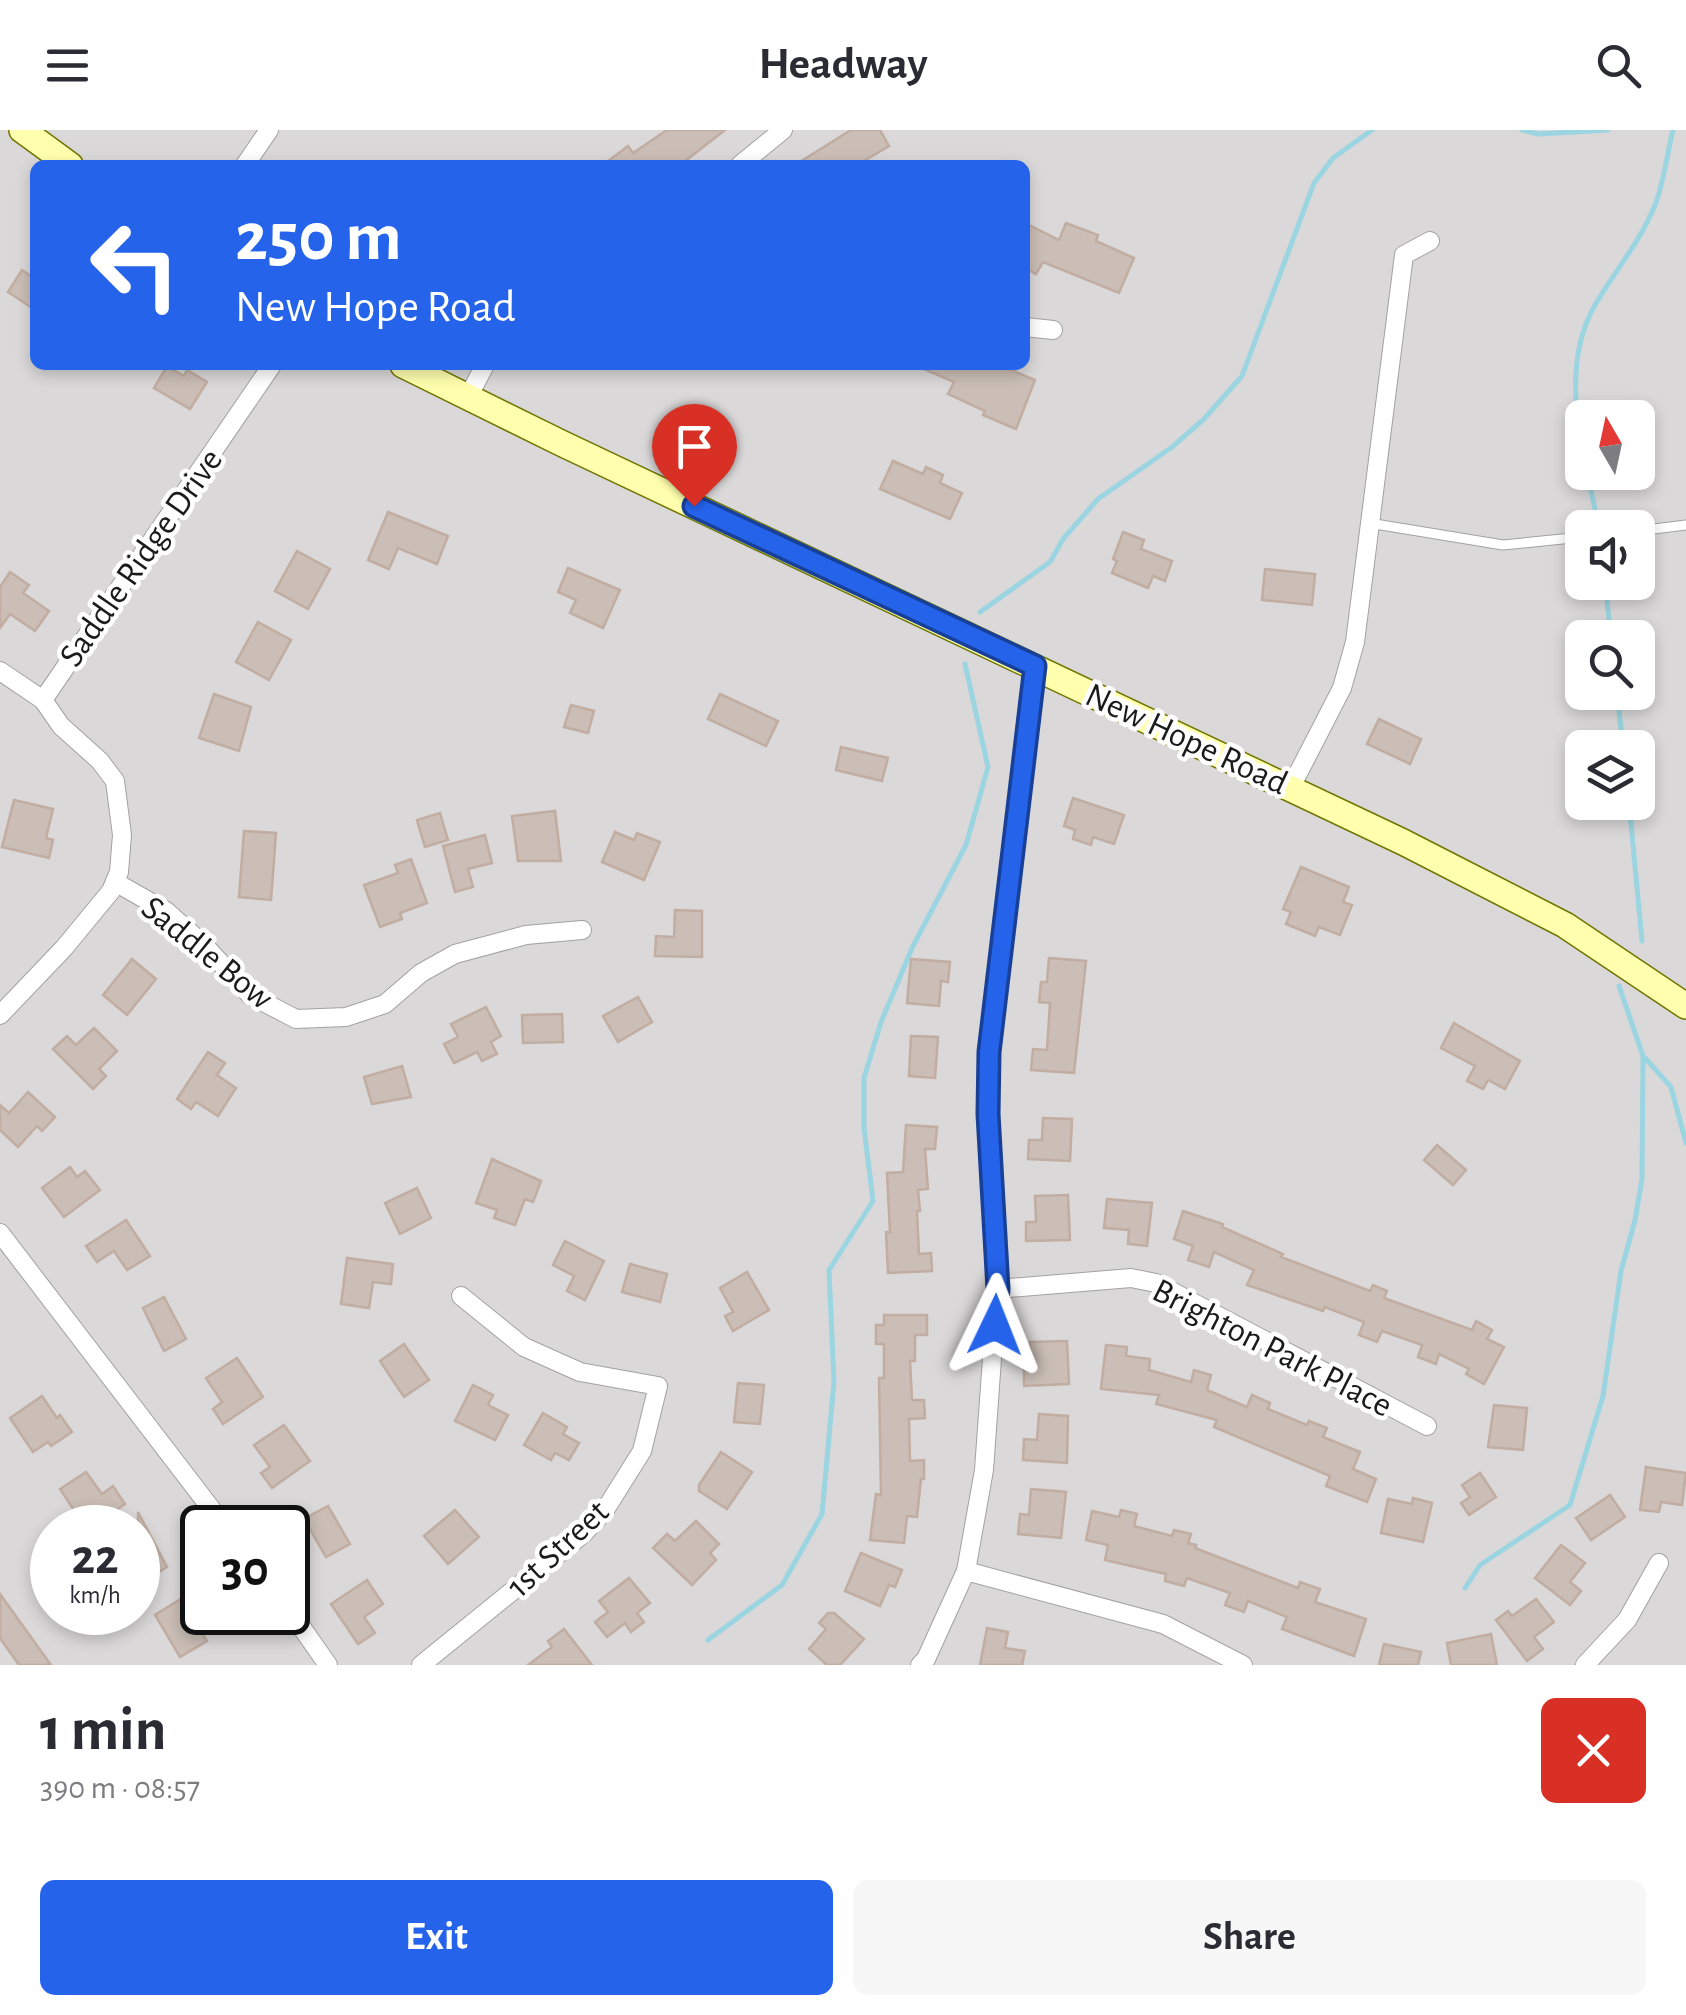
<!DOCTYPE html>
<html lang="en">
<head>
<meta charset="utf-8">
<style>
  :root { --surface:#fff; --page:#f7f7f7; --text:#2b2b33; --muted:#7c7c81; --accent:#2563eb }
  body { margin:0; font-family:"Alegreya Sans",sans-serif; background:var(--page); color:var(--text); height:100vh; display:flex; flex-direction:column; font-size:38px; white-space:nowrap }
  * { box-sizing:border-box; margin:0 }
  p { font-size:32px; color:var(--muted) }
  .icon { flex:none; width:55px; height:55px; fill:none; stroke:currentColor; stroke-width:2; stroke-linecap:round; stroke-linejoin:round }
  .map { position:relative; height:1535px; overflow:hidden }
  .side { display:flex; flex-direction:column; background:var(--surface); flex:1 }
  .side>* { flex:none }
  .top-card { position:absolute; left:30px; top:30px; width:1000px; height:210px; border-radius:15px; box-shadow:0 5px 15px #0003; background:#2563eb; color:#fff; overflow:hidden }
  .needle { width:65px; rotate:351deg }
  .fabs { position:absolute; left:1565px; top:270px; display:grid; gap:20px }
  .fabs a { display:grid; place-items:center; width:90px; height:90px; border-radius:15px; background:var(--surface); box-shadow:0 5px 15px #0003; font-size:50px }
  .speed { position:absolute; left:30px; top:1375px; display:flex; gap:20px; font-size:50px; font-weight:700; text-align:center }
  .speed>* { display:grid; place-content:center; width:130px; height:130px; border-radius:50%; background:var(--surface); box-shadow:0 5px 15px #0003; line-height:1 }
  .speed small { font-size:25px; font-weight:400 }
  .speed .limit { border:5px solid #111; border-radius:15px; background:#fff; color:#111 }
  .pin { position:absolute; display:grid; place-items:center; width:85px; height:85px; color:#fff; margin:-102px -42px; border-radius:50% 50% 50% 0; rotate:-45deg; box-shadow:0 0 10px #0007 }
  .pin .icon { rotate:45deg }
  .me { position:absolute; width:110px; margin:-55px; rotate:2deg; stroke-linejoin:round; filter:drop-shadow(0 0 8px #0008) }
  .turn { display:flex; align-items:center; gap:35px; height:210px; padding:0 40px; font-size:45px }
  .turn .icon { width:130px; height:130px; stroke-width:2.5 }
  .turn b { display:block; font-size:70px; line-height:85px }
  .round { display:grid; place-items:center; flex:none; width:105px; height:105px; border-radius:15px; background:var(--page) }
  .summary { display:flex; align-items:center; justify-content:space-between; height:170px; padding:0 40px }
  h1 { font-size:60px; font-weight:700; line-height:75px }
  .action { display:flex; gap:20px; margin-top:auto; padding:20px 40px }
  .action a { flex:1; height:115px; border-radius:15px; background:var(--accent); color:#fff; font-size:40px; font-weight:700; line-height:115px; text-align:center }
  .action a+a { background:var(--page); color:var(--text) }
  header { display:flex; justify-content:space-between; align-items:center; height:130px; padding:0 40px; background:var(--surface); font-size:45px; font-weight:700 }
  .map>svg:first-child { display:block }
  .residential { fill:#dad8d8; fill-rule:evenodd }
  .lines { fill:none; stroke-linecap:round; stroke-linejoin:round }
  .stream { stroke:#9bd5e1; stroke-width:5 }
  .building { fill:#cabeb6; stroke:#c1ada1; stroke-width:2.5 }
  .lane-casing { stroke:#a2a2a2; stroke-width:11 }
  .street-casing { stroke:#a2a2a2; stroke-width:20 }
  .secondary-casing { stroke:#6f7500; stroke-width:28 }
  .lane { stroke:#fff; stroke-width:9 }
  .street { stroke:#fff; stroke-width:18 }
  .secondary { stroke:#ffffad; stroke-width:25 }
  .route-casing { stroke:#184099; stroke-width:25 }
  .route { stroke:#2563eb; stroke-width:18 }
  .labels { text-anchor:middle; stroke-width:9; stroke-linejoin:round; paint-order:stroke }
  .street-label { font-size:35px; fill:#1b1b1b; stroke:#fff }
</style>
</head>
<body>
<header><svg class="icon" aria-label="menu" viewBox="0 0 24 24"><path d="M4 6h16M4 12h16M4 18h16"/></svg>Headway<svg class="icon" aria-label="search" viewBox="0 0 24 24"><circle cx="10" cy="10" r="6"/><path d="M15 15l6 6"/></svg></header>
<div class="map">
<svg width="1686" height="1535" viewBox="0 0 1686 1535">
  <rect width="100%" height="100%" fill="#eee8e0"/>
  <path class="residential" d="M0,0H1686V1535H0ZM35,35H1025V235H35ZM1582,288H1638V342H1582ZM1582,398H1638V452H1582ZM1582,508H1638V562H1582ZM1582,618H1638V672H1582ZM52,1398H138V1482H52ZM202,1398H288V1482H202Z"/>
  <g class="lines">
    <g class="stream">
      <polyline points="1522,0 1538,4 1608,0"/>
      <path d="M1582,318C1573,272 1570,218 1595,175C1615,141 1640,112 1655,75C1664,52 1667,24 1673,0"/>
      <polyline points="1587,342 1599,398"/>
      <polyline points="1605,452 1611,508"/>
      <polyline points="980,482 1050,432 1063,409 1098,369 1172,317 1204,289 1242,246 1314,53 1333,28 1372,0"/>
      <polyline points="1617,562 1623,618"/>
      <polyline points="1629,672 1642,811"/>
      <polyline points="1645,928 1671,957 1686,1013"/>
      <polyline points="1465,1458 1480,1435 1570,1375 1603,1266 1621,1141 1635,1090 1642,1049 1643,926 1619,856"/>
      <polyline points="708,1510 782,1455 822,1384 834,1252 829,1140 873,1071 864,998 864,948 881,892 913,816 966,715 988,637 965,534"/>
    </g>
  </g>
  <g class="building">
    <polygon points="667,0 725,0 680,35 603,35 628,16 633,23"/>
    <polygon points="851,0 880,0 889,16 857,35 795,35"/>
    <polygon points="1025,93 1059,110 1066,93 1098,105 1096,111 1134,128 1119,163 1043,132 1036,144 1025,138"/>
    <polygon points="22,140 35,149 35,180 8,162"/>
    <polygon points="915,235 999,235 1035,250 1016,299 983,285 985,281 948,264 954,252"/>
    <polygon points="167,236 184,246 187,240 207,252 190,279 154,258"/>
    <polygon points="893,331 923,344 926,337 943,345 940,353 962,363 950,389 880,359"/>
    <polygon points="388,382 448,406 437,434 398,418 389,439 368,430"/>
    <polygon points="1123,402 1144,410 1141,419 1172,431 1165,451 1153,446 1148,458 1112,443 1117,431 1113,429"/>
    <polygon points="297,421 330,439 308,479 275,461"/>
    <polygon points="568,438 620,460 603,498 570,483 576,470 558,462"/>
    <polygon points="1265,439 1315,444 1312,475 1262,470"/>
    <polygon points="10,442 29,455 23,463 49,481 35,501 10,484 0,498 0,457"/>
    <polygon points="258,492 291,510 269,550 236,532"/>
    <polygon points="214,564 251,577 239,621 199,608"/>
    <polygon points="720,564 778,591 766,616 708,589"/>
    <polygon points="571,575 594,581 588,603 564,597"/>
    <polygon points="1379,589 1421,609 1410,634 1367,614"/>
    <polygon points="841,617 888,628 882,651 836,640"/>
    <polygon points="1073,668 1124,685 1114,714 1093,707 1091,715 1073,709 1075,700 1064,696"/>
    <polygon points="14,670 53,679 46,708 53,710 49,728 2,717"/>
    <polygon points="555,681 561,731 518,731 512,686"/>
    <polygon points="440,683 448,710 425,717 417,690"/>
    <polygon points="244,701 276,703 271,770 239,767"/>
    <polygon points="615,702 634,710 637,703 660,712 644,750 602,732"/>
    <polygon points="485,705 492,733 468,739 473,757 455,762 443,716"/>
    <polygon points="411,729 427,773 400,783 402,789 380,797 364,755 398,743 395,735"/>
    <polygon points="1301,737 1349,757 1343,772 1352,775 1340,805 1319,797 1315,806 1286,794 1291,782 1283,779"/>
    <polygon points="675,780 702,781 702,827 655,826 656,806 674,807"/>
    <polygon points="1049,828 1086,831 1074,943 1031,940 1033,919 1047,920 1050,873 1039,872 1041,852 1047,852"/>
    <polygon points="132,829 156,849 127,885 103,865"/>
    <polygon points="911,829 950,832 948,852 941,851 939,876 907,873"/>
    <polygon points="638,867 652,892 618,912 603,886"/>
    <polygon points="486,877 501,906 491,912 497,924 482,931 477,922 454,933 444,914 458,907 451,894"/>
    <polygon points="562,884 563,912 523,913 522,885"/>
    <polygon points="1454,893 1520,931 1505,959 1488,950 1483,959 1467,951 1475,936 1441,918"/>
    <polygon points="94,898 117,921 99,939 106,946 93,959 53,919 67,906 76,915"/>
    <polygon points="911,906 938,907 935,948 909,946"/>
    <polygon points="208,922 225,933 217,945 236,958 218,986 196,972 191,979 177,969"/>
    <polygon points="402,936 411,967 372,974 364,947"/>
    <polygon points="28,962 55,987 42,1001 37,996 18,1017 0,1000 0,975 9,983"/>
    <polygon points="1043,988 1072,989 1070,1031 1028,1029 1029,1010 1042,1010"/>
    <polygon points="906,995 937,997 935,1019 925,1019 928,1059 918,1060 920,1081 917,1081 919,1124 931,1123 932,1141 888,1143 886,1102 890,1102 887,1043 903,1042"/>
    <polygon points="1437,1015 1466,1040 1453,1055 1424,1030"/>
    <polygon points="492,1029 541,1051 533,1072 525,1069 515,1095 494,1088 497,1080 476,1073"/>
    <polygon points="70,1037 77,1047 85,1041 100,1060 64,1087 42,1058"/>
    <polygon points="417,1058 431,1088 400,1104 385,1073"/>
    <polygon points="1068,1065 1070,1110 1026,1111 1026,1092 1036,1092 1035,1066"/>
    <polygon points="1107,1069 1152,1073 1147,1116 1128,1114 1129,1100 1104,1098"/>
    <polygon points="1183,1081 1223,1094 1222,1097 1283,1124 1281,1127 1370,1161 1373,1155 1387,1161 1384,1168 1472,1200 1476,1191 1492,1200 1487,1209 1504,1217 1484,1254 1466,1244 1469,1239 1439,1224 1436,1234 1418,1227 1422,1215 1382,1201 1377,1212 1359,1205 1364,1192 1325,1177 1323,1181 1247,1155 1254,1140 1214,1122 1209,1137 1188,1130 1193,1116 1174,1109"/>
    <polygon points="126,1090 150,1126 127,1140 114,1121 97,1132 86,1116"/>
    <polygon points="565,1111 604,1131 585,1170 567,1161 574,1146 553,1135"/>
    <polygon points="347,1128 393,1134 391,1154 373,1152 369,1178 341,1174"/>
    <polygon points="630,1134 667,1144 660,1172 622,1162"/>
    <polygon points="747,1142 769,1180 733,1201 725,1186 733,1182 720,1158"/>
    <polygon points="164,1167 186,1209 164,1221 143,1178"/>
    <polygon points="884,1185 927,1185 927,1205 915,1205 915,1231 910,1231 912,1270 924,1270 925,1288 909,1289 910,1331 924,1330 924,1349 921,1349 917,1387 907,1386 904,1413 870,1410 876,1364 881,1365 879,1248 884,1248 884,1214 876,1214 876,1195 884,1195"/>
    <polygon points="1067,1211 1069,1254 1024,1256 1024,1236 1031,1236 1030,1212"/>
    <polygon points="404,1214 429,1250 404,1267 380,1231"/>
    <polygon points="1106,1215 1127,1217 1126,1226 1150,1229 1149,1240 1191,1252 1194,1240 1211,1245 1207,1260 1247,1277 1252,1265 1270,1273 1268,1279 1307,1295 1309,1291 1327,1298 1323,1307 1360,1322 1353,1339 1376,1349 1367,1372 1326,1356 1330,1346 1214,1297 1217,1290 1156,1274 1159,1265 1101,1259"/>
    <polygon points="237,1228 263,1267 223,1294 213,1279 222,1272 206,1248"/>
    <polygon points="738,1253 764,1255 760,1294 734,1292"/>
    <polygon points="473,1255 493,1265 488,1275 508,1285 495,1310 455,1291"/>
    <polygon points="42,1266 57,1288 60,1285 72,1302 51,1316 48,1312 33,1322 10,1288"/>
    <polygon points="1494,1275 1527,1278 1523,1320 1488,1317"/>
    <polygon points="543,1283 567,1297 563,1304 579,1313 569,1330 555,1323 551,1330 524,1315"/>
    <polygon points="1039,1284 1068,1286 1067,1333 1023,1330 1024,1309 1037,1310"/>
    <polygon points="284,1295 310,1331 272,1358 261,1343 270,1337 254,1315"/>
    <polygon points="721,1322 752,1342 727,1379 699,1361 699,1355"/>
    <polygon points="1646,1337 1686,1343 1682,1375 1661,1372 1659,1382 1640,1380"/>
    <polygon points="86,1342 102,1364 113,1356 125,1374 91,1398 86,1398 60,1359"/>
    <polygon points="1480,1343 1496,1367 1469,1385 1461,1373 1470,1367 1462,1355"/>
    <polygon points="1031,1359 1066,1362 1061,1408 1018,1404 1020,1384 1029,1385"/>
    <polygon points="1610,1365 1625,1387 1591,1410 1576,1388"/>
    <polygon points="1413,1368 1432,1373 1423,1412 1381,1403 1388,1369 1412,1374"/>
    <polygon points="328,1376 350,1414 326,1427 304,1389"/>
    <polygon points="455,1380 479,1407 448,1434 424,1406"/>
    <polygon points="1121,1380 1137,1384 1134,1396 1172,1406 1174,1400 1191,1404 1188,1413 1196,1415 1195,1418 1298,1458 1300,1452 1320,1459 1315,1472 1366,1489 1354,1526 1282,1499 1287,1487 1248,1471 1244,1482 1225,1475 1230,1463 1187,1448 1184,1456 1165,1451 1166,1444 1105,1430 1108,1415 1086,1410 1092,1381 1119,1387"/>
    <polygon points="138,1382 167,1437 138,1455"/>
    <polygon points="696,1391 719,1414 710,1423 716,1430 692,1455 653,1418 667,1404 675,1411"/>
    <polygon points="1561,1415 1585,1433 1570,1452 1581,1461 1570,1475 1535,1448"/>
    <polygon points="861,1423 902,1440 895,1457 889,1455 880,1476 845,1461"/>
    <polygon points="629,1448 650,1473 637,1483 644,1492 631,1502 625,1493 607,1507 595,1492 608,1482 599,1471"/>
    <polygon points="367,1450 383,1474 364,1487 375,1503 358,1514 331,1474"/>
    <polygon points="197,1459 202,1468 202,1479 192,1486 207,1511 180,1527 155,1485"/>
    <polygon points="0,1464 51,1535 19,1535 0,1508"/>
    <polygon points="1536,1469 1554,1492 1534,1507 1543,1519 1527,1531 1496,1490 1508,1481 1512,1486"/>
    <polygon points="828,1483 834,1483 864,1509 840,1535 827,1535 809,1519 826,1499 819,1493"/>
    <polygon points="987,1498 1008,1502 1005,1518 1025,1521 1022,1535 980,1535"/>
    <polygon points="564,1499 592,1535 528,1535 552,1517 548,1511"/>
    <polygon points="1491,1504 1497,1535 1451,1535 1447,1513"/>
    <polygon points="1384,1514 1421,1522 1418,1535 1379,1535"/>
  </g>
  <g class="lines">
    <g class="lane-casing">
      <g id="lane">
        <polyline points="1369,393 1503,415 1582,407"/>
        <polyline points="1638,401 1686,395"/>
      </g>
    </g>
    <g class="street-casing">
      <g id="street">
        <polyline points="245,35 269,0"/>
        <polyline points="740,35 783,0"/>
        <polyline points="1025,197 1053,200"/>
        <polyline points="468,267 485,235"/>
        <polyline points="0,541 43,570 61,596 100,631 115,651 122,705 119,742 111,761 64,818 0,885"/>
        <polyline points="43,570 272,235"/>
        <polyline points="1291,657 1342,558 1355,512 1404,125 1430,111"/>
        <polyline points="115,752 166,781 205,816 250,865 296,889 346,887 385,874 421,843 455,824 526,805 582,800"/>
        <polyline points="0,1103 226,1398"/>
        <polyline points="997,1159 1131,1148 1156,1153 1427,1296"/>
        <polyline points="966,1441 1163,1494 1243,1535"/>
        <polyline points="288,1478 328,1535"/>
        <polyline points="421,1535 584,1403 605,1380 642,1321 658,1256 580,1242 524,1217 461,1166"/>
        <polyline points="920,1535 926,1529 966,1441 984,1340 997,1159 988,984 989,922 1035,535"/>
        <polyline points="1585,1535 1627,1490 1659,1433"/>
      </g>
    </g>
    <g class="secondary-casing">
      <g id="secondary">
        <polyline points="22,0 70,35"/>
        <polyline points="403,235 561,313 1403,712 1565,795 1686,876"/>
      </g>
    </g>
    <use href="#lane" class="lane"/>
    <use href="#street" class="street"/>
    <use href="#secondary" class="secondary"/>
  </g>
  <g class="lines">
    <g class="route-casing">
      <polyline id="route" points="694,376 1035,536 989,922 988,984 998,1159 995,1195"/>
    </g>
    <use href="#route" class="route"/>
  </g>
  <g class="labels">
    <g class="street-label">
      <text transform="translate(140 427) rotate(-55)" y="12">Saddle Ridge Drive</text>
      <text transform="translate(1187 608) rotate(25)" y="12">New Hope Road</text>
      <text transform="translate(208 822) rotate(39)" y="12">Saddle Bow</text>
      <text transform="translate(1273 1217) rotate(27)" y="12">Brighton Park Place</text>
      <text transform="translate(557 1418) rotate(-43)" y="12">1st Street</text>
    </g>
  </g>
</svg>
<div class="fabs">
<a><svg class="needle" viewBox="-14 -14 28 28"><path d="M0-13l5 13h-10z" fill="#e53935"/><path d="M0 13l5-13h-10z" fill="#7c7c81"/></svg></a>
<a><svg class="icon" aria-label="sound" viewBox="0 0 24 24"><path d="M4 9h4l5-4v14l-5-4H4zM17 9q2 3 0 6"/></svg></a>
<a><svg class="icon" aria-label="search" viewBox="0 0 24 24"><circle cx="10" cy="10" r="6"/><path d="M15 15l6 6"/></svg></a>
<a><svg class="icon" aria-label="layers" viewBox="0 0 24 24"><path d="M12 4l9 5-9 5-9-5zM3 14l9 5 9-5"/></svg></a>
</div>
<div class="speed"><div>22<small>km/h</small></div><div class="limit">30</div></div>
<div class="pin" style="left:694px;top:376px;background:#d93025"><svg class="icon" aria-label="arrive" viewBox="0 0 24 24"><path d="M6 21V4h12l-3 4 3 4H6"/></svg></div>
<svg class="me" style="left:995px;top:1195px" viewBox="-20 -20 40 40"><path d="M0-17L14 15 0 8-14 15z" fill="#2563eb" stroke="#fff" stroke-width="4"/></svg>
<div class="top-card">
<div class="turn"><svg class="icon" aria-label="left" viewBox="0 0 24 24"><path d="M17 20v-9H6M10 6l-5 5 5 5"/></svg><div><b>250 m</b>New Hope Road</div></div>
</div>
</div>
<section class="side">
<div class="summary"><div><h1>1 min</h1><p>390 m · 08:57</p></div><a class="round" style="background:#d93025;color:#fff"><svg class="icon" aria-label="close" viewBox="0 0 24 24"><path d="M6 6l12 12M18 6L6 18"/></svg></a></div>
<div class="action"><a>Exit</a><a>Share</a></div>
</section>
</body>
</html>
